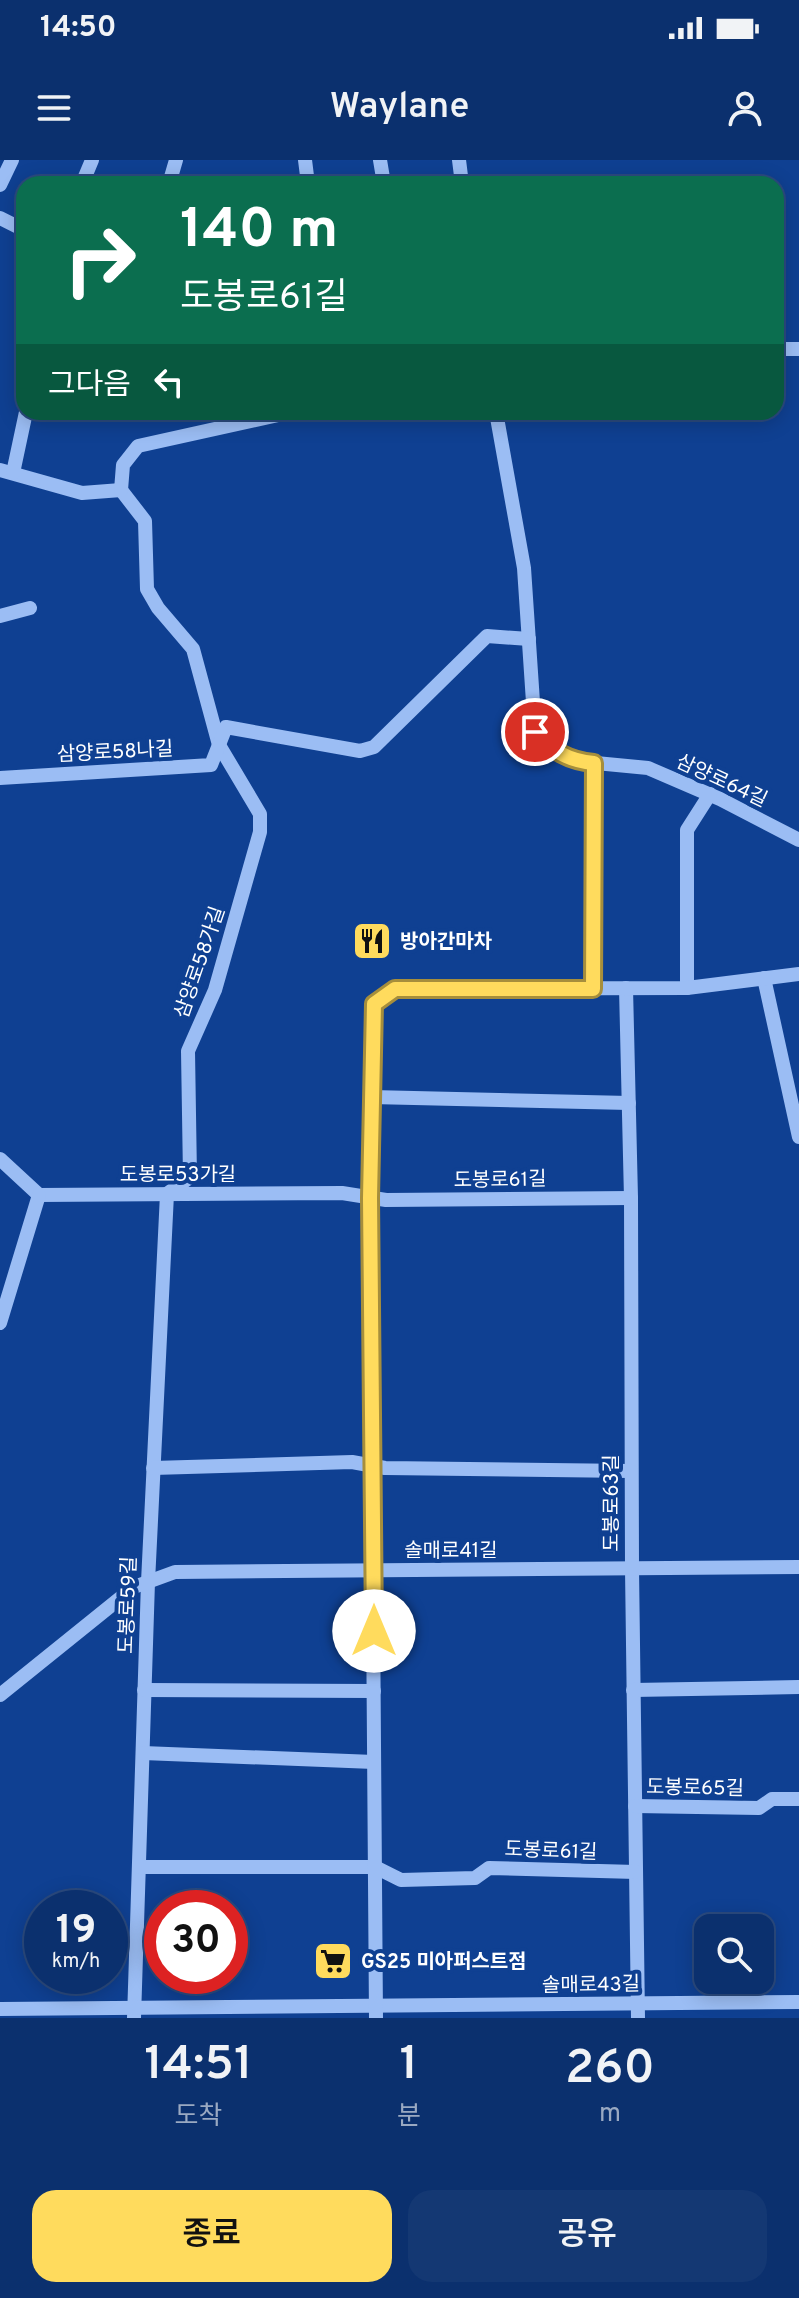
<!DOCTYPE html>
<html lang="ko">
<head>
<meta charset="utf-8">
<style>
  :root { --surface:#0b306e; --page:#143873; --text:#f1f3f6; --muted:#9aa9c2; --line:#2b4b81; --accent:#ffdb5d }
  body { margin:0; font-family:Overpass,"Noto Sans KR",sans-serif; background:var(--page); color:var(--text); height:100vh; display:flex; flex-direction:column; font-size:30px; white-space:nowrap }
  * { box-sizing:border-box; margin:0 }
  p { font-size:26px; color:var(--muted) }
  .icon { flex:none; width:44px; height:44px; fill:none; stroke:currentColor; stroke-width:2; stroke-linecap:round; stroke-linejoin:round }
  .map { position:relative; height:1858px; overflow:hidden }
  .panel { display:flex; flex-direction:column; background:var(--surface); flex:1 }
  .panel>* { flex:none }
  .banner { position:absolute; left:16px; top:16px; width:768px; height:244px; border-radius:24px; box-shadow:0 4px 20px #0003,0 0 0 2px var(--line); background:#0b6e4f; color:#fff; overflow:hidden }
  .buttons { position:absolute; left:694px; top:1754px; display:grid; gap:16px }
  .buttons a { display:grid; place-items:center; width:80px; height:80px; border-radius:16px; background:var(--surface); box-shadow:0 4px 20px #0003,0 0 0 2px var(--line); font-size:40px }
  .speed { position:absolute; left:24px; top:1730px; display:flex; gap:16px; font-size:40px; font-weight:700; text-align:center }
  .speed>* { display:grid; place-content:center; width:104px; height:104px; border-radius:50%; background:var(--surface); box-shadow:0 4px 20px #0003,0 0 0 2px var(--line); line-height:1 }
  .speed small { font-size:20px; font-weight:400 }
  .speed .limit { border:12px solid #d22; background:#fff; color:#111 }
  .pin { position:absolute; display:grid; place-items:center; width:68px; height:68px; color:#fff; margin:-34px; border:4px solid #fff; border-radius:50%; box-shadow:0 2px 8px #0007 }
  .me { position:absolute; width:88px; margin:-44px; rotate:0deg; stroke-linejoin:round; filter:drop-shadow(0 0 6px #0008) }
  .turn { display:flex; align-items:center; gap:28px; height:168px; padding:0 32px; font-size:36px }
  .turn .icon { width:104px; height:104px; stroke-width:2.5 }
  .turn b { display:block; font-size:56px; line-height:68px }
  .then { display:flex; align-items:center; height:76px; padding:0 32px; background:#0003; gap:16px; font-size:30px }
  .eta { display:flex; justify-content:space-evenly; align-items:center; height:136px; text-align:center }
  .eta b { font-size:48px; font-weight:600; line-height:56px }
  .primary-button { display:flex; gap:16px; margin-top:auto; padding:16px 32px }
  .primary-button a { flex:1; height:92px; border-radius:24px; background:var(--accent); color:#111; font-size:32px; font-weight:600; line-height:92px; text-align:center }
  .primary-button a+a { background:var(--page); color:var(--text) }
  .status { display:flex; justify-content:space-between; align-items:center; height:56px; padding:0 40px; background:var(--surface); direction:ltr }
  .status svg { height:22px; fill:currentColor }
  header { display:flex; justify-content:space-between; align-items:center; height:104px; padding:0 32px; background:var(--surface); font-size:36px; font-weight:600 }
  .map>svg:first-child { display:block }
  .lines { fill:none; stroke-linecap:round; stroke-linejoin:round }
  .minor { stroke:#9bbdf4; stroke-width:14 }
  .route-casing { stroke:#a68e3c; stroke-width:20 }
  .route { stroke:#ffdb5d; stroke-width:14 }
  .labels { text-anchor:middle; stroke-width:8; stroke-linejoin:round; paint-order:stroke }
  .street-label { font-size:20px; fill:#fff; stroke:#0f4092 }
  .poi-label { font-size:20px; font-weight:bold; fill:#fff; stroke:#0f4092; text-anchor:start }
</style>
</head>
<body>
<div class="status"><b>14:50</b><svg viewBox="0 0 49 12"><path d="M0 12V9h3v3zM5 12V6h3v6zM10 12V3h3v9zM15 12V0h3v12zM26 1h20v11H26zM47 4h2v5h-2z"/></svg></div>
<header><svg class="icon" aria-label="menu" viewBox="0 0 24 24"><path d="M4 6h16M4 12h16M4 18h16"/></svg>Waylane<svg class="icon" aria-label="person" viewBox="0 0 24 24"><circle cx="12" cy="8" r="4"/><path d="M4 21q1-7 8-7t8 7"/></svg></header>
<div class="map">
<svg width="799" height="1858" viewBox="0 0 799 1858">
  <rect width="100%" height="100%" fill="#0f4092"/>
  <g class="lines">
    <g class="minor">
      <polyline points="305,0 308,24"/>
      <polyline points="380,0 384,24"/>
      <polyline points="459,0 462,24"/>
      <polyline points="82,24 92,0"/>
      <polyline points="169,24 176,0"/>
      <polyline points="0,25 12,0"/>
      <polyline points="0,58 24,70"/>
      <polyline points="776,189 799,189"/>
      <polyline points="496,252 524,408 535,572 548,586 575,601 648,608 720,639 799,680"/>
      <polyline points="0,310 82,333 121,330"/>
      <polyline points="13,313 26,252"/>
      <polyline points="121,330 145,361 147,429 158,448 193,489 219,585 260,654 260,672 215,830 188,891 190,1017 167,1034 148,1422 134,1858"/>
      <polyline points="121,330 123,305 138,286 292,252"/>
      <polyline points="0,456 30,448"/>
      <polyline points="0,618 211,605 226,567 360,591 374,587 487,476 529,479"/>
      <polyline points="764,818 799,977"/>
      <polyline points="626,828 631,1038 632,1409 638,1858"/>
      <polyline points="687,828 687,670 710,634"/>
      <polyline points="593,829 594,603"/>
      <polyline points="371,937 629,943"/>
      <polyline points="0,999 39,1035 342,1033 386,1040 631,1038"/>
      <polyline points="0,1163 39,1035"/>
      <polyline points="153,1308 352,1302 385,1308 631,1311"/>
      <polyline points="144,1530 374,1531"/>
      <polyline points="633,1530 799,1527"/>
      <polyline points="0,1535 134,1427 175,1412 799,1407"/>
      <polyline points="143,1593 374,1602"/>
      <polyline points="635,1646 759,1648 772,1639 799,1639"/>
      <polyline points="139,1707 375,1707 401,1720 475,1718 489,1708 636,1712"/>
      <polyline points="0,1849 799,1842"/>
      <polyline points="376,1858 370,1038 374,844 395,829 687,828 799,814"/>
    </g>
  </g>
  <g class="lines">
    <g class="route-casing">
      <path id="route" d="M374,1471L370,1038L374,844L395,829H593L594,603C569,601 552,591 535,572"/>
    </g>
    <use href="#route" class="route"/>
  </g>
  <defs>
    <g id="restaurant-square" transform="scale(2)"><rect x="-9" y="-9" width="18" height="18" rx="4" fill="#ffdb5d" stroke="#0f4092"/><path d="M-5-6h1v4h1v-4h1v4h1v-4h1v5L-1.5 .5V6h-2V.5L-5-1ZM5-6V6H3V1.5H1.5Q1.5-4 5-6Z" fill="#111"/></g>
    <g id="supermarket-square" transform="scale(2)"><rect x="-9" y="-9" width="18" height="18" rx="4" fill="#ffdb5d" stroke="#0f4092"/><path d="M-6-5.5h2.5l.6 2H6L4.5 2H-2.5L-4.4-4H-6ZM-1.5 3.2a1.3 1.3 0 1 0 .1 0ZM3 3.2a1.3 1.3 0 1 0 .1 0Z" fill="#111"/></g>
  </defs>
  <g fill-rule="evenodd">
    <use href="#restaurant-square" x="372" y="781"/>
    <use href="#supermarket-square" x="333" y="1801"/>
  </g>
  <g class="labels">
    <g class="street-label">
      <text transform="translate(115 591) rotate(-3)" y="7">삼양로58나길</text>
      <text transform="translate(722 620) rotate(25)" y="7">삼양로64길</text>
      <text transform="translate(199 802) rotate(-71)" y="7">삼양로58가길</text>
      <text x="178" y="1021">도봉로53가길</text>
      <text transform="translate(500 1019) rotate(-1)" y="7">도봉로61길</text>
      <text transform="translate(611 1343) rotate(-90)" y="7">도봉로63길</text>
      <text x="451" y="1397">솔매로41길</text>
      <text transform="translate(127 1445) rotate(-88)" y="7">도봉로59길</text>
      <text transform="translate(695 1627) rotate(1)" y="7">도봉로65길</text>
      <text transform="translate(551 1690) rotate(2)" y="7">도봉로61길</text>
      <text transform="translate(591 1824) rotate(-1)" y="7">솔매로43길</text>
    </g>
    <g class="poi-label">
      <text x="400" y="788">방아간마차</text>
      <text x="361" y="1808">GS25 미아퍼스트점</text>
    </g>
  </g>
</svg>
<div class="buttons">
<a><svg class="icon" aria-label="search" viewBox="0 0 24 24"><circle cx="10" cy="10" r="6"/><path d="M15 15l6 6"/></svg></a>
</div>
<div class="speed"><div>19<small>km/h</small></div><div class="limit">30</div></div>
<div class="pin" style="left:535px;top:572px;background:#d93025"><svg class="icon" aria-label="arrive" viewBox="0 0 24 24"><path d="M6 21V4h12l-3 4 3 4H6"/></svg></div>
<svg class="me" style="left:374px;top:1471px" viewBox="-20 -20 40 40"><circle r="19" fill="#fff"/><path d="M0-13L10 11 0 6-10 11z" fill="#ffdb5d"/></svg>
<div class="banner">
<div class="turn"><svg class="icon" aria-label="right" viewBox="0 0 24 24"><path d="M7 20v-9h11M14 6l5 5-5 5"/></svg><div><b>140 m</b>도봉로61길</div></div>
<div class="then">그다음<svg class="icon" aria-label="left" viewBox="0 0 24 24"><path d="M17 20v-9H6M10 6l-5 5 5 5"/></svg></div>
</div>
</div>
<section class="panel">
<div class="eta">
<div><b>14:51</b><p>도착</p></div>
<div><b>1</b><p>분</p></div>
<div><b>260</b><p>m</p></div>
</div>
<div class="primary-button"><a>종료</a><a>공유</a></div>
</section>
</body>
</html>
